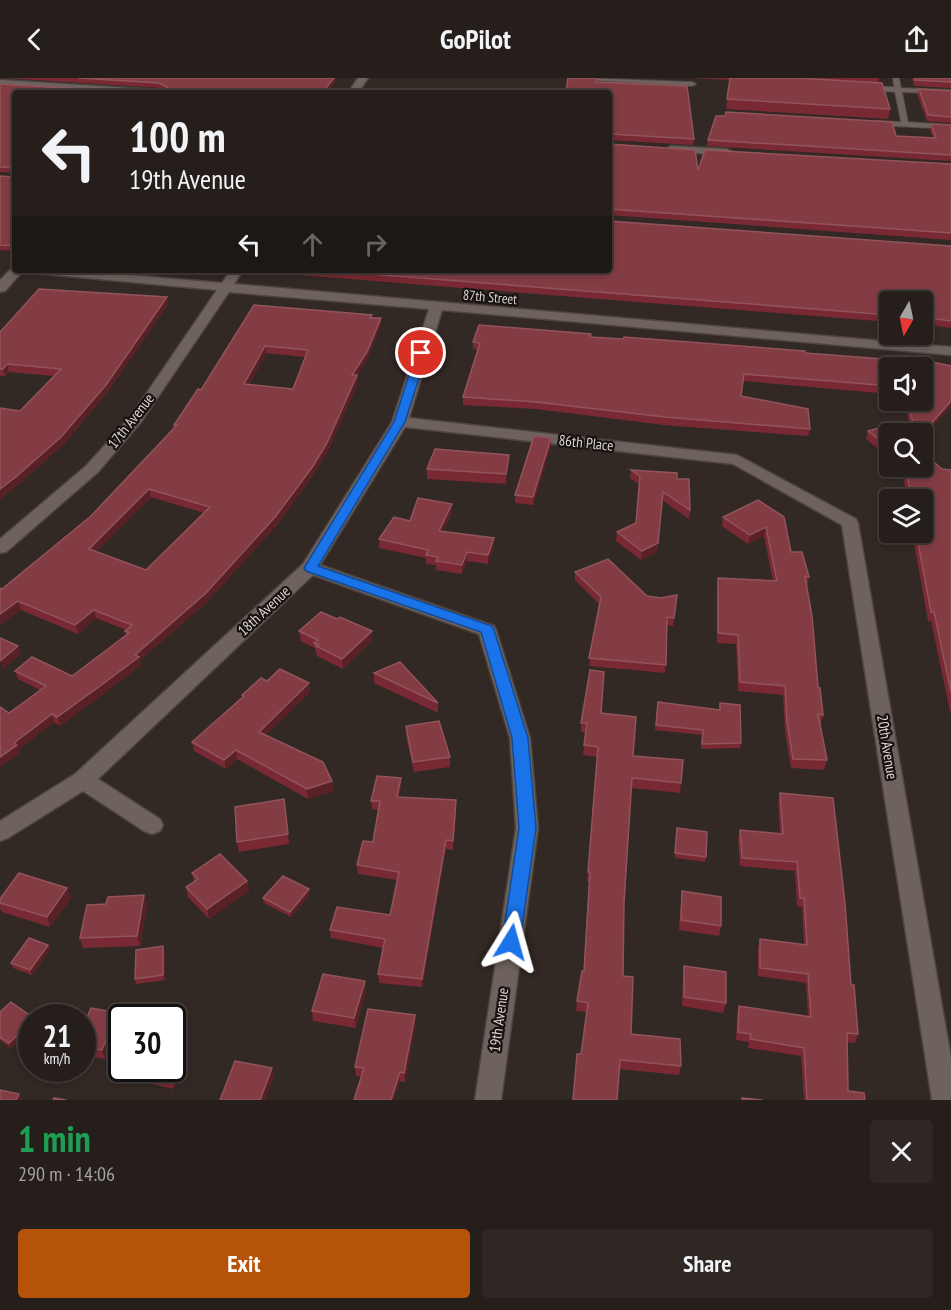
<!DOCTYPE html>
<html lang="en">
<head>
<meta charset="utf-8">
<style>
  :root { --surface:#261e1b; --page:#2e2724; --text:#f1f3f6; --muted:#a4a2a3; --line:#423c3a; --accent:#b45309 }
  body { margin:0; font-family:"PT Sans Narrow",sans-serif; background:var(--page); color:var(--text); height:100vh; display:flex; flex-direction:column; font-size:22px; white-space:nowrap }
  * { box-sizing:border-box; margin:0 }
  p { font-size:20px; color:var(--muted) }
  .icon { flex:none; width:33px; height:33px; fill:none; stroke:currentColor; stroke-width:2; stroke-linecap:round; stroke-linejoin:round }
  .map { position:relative; height:1022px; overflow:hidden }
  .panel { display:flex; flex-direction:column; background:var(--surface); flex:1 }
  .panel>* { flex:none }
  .guide { position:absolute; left:12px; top:12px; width:600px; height:183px; border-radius:6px; box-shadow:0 3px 9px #0003,0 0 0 2px var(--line); background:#261e1b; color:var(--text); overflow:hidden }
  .needle { width:39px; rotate:189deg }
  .tools { position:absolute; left:879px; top:213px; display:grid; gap:12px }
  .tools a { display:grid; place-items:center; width:54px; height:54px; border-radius:6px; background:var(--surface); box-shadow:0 3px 9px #0003,0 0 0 2px var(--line); font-size:30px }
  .speed { position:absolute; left:18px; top:926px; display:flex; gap:12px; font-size:30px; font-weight:700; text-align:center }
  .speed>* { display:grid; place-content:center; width:78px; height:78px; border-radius:50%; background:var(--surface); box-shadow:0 3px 9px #0003,0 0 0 2px var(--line); line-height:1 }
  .speed small { font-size:15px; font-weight:400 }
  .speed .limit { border:3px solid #111; border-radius:9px; background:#fff; color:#111 }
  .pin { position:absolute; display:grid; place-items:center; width:51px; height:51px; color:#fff; margin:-26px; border:3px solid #fff; border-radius:50%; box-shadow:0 2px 6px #0007 }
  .me { position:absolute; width:66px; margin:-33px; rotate:8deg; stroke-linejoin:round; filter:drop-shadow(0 0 4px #0008) }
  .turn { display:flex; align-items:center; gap:21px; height:126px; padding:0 18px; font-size:27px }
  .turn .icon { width:78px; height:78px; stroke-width:2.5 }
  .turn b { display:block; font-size:42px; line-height:51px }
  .lanes { display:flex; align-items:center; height:57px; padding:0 18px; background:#0003; justify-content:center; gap:30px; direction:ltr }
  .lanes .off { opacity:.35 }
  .round { display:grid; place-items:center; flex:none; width:63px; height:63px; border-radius:6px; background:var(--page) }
  .head { display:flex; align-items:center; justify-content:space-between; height:102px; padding:0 18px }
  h1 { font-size:36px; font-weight:700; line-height:45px; color:#1e9e55 }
  .primary-button { display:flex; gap:12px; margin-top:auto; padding:12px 18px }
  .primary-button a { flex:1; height:69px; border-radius:6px; background:var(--accent); color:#fff; font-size:24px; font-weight:700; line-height:69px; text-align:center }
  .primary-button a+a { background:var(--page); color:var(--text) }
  header { display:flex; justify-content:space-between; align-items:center; height:78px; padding:0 18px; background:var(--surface); font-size:27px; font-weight:700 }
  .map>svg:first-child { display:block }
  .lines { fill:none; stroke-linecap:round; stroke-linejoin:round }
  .service-casing { stroke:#4d4440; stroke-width:2 }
  .minor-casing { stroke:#4d4440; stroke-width:3 }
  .service { fill:#6d625d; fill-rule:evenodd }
  .minor { fill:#6d625d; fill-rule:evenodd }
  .wall { fill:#792933; fill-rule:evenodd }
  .shaded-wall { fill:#582126 }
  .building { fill:#833c44; stroke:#91545b; stroke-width:1.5; fill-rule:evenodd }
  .route { fill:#1a73e8; stroke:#114b97; stroke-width:1.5 }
  .labels { text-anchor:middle; stroke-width:4.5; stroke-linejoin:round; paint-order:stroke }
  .far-street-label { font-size:14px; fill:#ddd6d3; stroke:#171210 }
  .street-label { font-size:15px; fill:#ddd6d3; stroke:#171210 }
</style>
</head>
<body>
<header><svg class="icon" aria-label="back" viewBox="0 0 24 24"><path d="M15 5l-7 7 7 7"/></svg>GoPilot<svg class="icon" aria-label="share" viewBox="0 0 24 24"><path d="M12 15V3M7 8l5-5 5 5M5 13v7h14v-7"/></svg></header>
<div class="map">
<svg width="951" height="1022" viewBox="0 0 951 1022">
  <rect width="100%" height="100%" fill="#322824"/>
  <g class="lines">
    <g class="service-casing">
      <g id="service">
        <polygon points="585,0 692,4 696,6 692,8 588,2"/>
        <polygon points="893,0 899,0 901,10 951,12 951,16 902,14 908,44 951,47 951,51 873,47 872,45 876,43 901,44 895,14 866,12 862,10 866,8 894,9"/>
      </g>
    </g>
    <g class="minor-casing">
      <g id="minor">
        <polygon points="358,0 368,0 358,15 348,15"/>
        <polygon points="0,2 161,12 166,15 115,15 0,8"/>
        <polygon points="671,68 727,71 732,74 727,77 667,73 666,71"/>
        <polygon points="13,189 15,189 15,192 70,192 222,205 231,192 243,192 234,206 951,269 951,277 442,232 409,340 737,377 856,441 858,445 951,980 951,1022 932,1022 842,447 733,386 405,349 320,487 494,548 496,552 530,660 538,750 501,1022 475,1022 516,750 510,660 479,556 313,497 98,701 160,741 163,747 160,753 152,756 144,753 83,713 8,760 0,763 0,743 75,696 303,486 392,344 429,231 229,214 141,344 98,394 6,474 0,475 0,461 86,388 131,338 217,212 22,194 5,213 0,214 0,202"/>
      </g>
    </g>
    <use href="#service" class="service"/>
    <use href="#minor" class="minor"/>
  </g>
  <g class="wall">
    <polygon points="4,0 335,0 334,5 326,15 15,15 15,95 0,94 0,6 114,13 165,13 161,10"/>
    <polygon points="691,0 879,0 878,5 890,31 888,41 726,31 730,2"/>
    <polygon points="912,0 951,0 951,10 914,8"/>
    <polygon points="596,4 694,61 693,67 609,62"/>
    <polygon points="919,11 951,13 951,45 927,43 917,16"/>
    <polygon points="931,46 951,47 951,83 707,68 708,62 896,58 933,60 930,52"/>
    <polygon points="609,66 698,92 951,86 951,162 609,137"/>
    <polygon points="0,98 15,99 15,173 0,172"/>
    <polygon points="951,168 951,250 922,246 922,224 890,224 890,244 273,195 273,192 609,192"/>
    <polygon points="168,226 108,314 63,367 19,406 0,421 0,330 20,333 54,298 9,294 5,298 0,298 0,254"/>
    <path d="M254,227L381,240V247L367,281L357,297L358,305L328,373L314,396L278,446L207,524L139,583L141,587L102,617L60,648L54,644L18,672L20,675L0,689V629L9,635L40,612L18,601L15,593L72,598L126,557L125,553L126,552L96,540L78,556L21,532L0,547V510L2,511L91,438L175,350L174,347L201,312ZM266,275L305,279L293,311L249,307ZM151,419L204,435L146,492L96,474Z"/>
    <polygon points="590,259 805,275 951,288 951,328 922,360 922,356 912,356 904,322 922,322 890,290 890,316 743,303 741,318 810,351 808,358 664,347 536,331 463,327 463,319 478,272 473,271 473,264"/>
    <polygon points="868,353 890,356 890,381 866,361"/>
    <polygon points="551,368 533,427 515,425 515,417"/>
    <polygon points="509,377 506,406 427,401 427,391"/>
    <polygon points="898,388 922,388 951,392 951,638 931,543 928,543 912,454 922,454 922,422 908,422 901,391"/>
    <polygon points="631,392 677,401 690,432 689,441 662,422 657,474 641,482 616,463 617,454 636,445 640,407 630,400"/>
    <polygon points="758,422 809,499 807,508 818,609 823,637 821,646 819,646 827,682 824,692 791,690 785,653 783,617 738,613 736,566 717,565 717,509 718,500 773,503 764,458 748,466 722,448 723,439"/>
    <polygon points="452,435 443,453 494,460 494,469 488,486 467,483 462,496 436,492 436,487 426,486 426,480 379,470 379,461 410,443"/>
    <polygon points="575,494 647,518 661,520 677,517 673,548 667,547 665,595 589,588 599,526 575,502"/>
    <polygon points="299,553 372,563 343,591 317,578 315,570 301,563"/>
    <polygon points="374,595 438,625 438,635 374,605"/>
    <polygon points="267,603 309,605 310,614 266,657 332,703 333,713 308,721 237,681 226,691 194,673 192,664 242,620 242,617"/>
    <polygon points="658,624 719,632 720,625 741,665 740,670 701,671 702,657 655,652"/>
    <polygon points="601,635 633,678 681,705 680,715 631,710 624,824 623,898 631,956 681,988 679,997 619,991 581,976 587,934 576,933 577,923 584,893 589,804 587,804 597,679 583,677 586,655 581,654 581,645"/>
    <polygon points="406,648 450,679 450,689 414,694 406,658"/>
    <polygon points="401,700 401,709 399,719 456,731 453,772 446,771 422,909 379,905 378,896 383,870 331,860 330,852 390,837 397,802 358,796 357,787 373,764 379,732 372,731 371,723"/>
    <polygon points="780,715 851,907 858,956 855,965 847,964 848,1013 865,1022 804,1022 801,978 748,970 749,964 736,962 737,936 739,928 808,938 806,905 758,898 758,870 760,861 804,867 802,829 797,828 795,793 740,788 738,761 740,752 780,756 778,723"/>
    <polygon points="284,721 289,766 239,774 237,764"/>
    <polygon points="677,750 706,779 705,784 675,780"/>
    <polygon points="192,795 247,803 249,813 209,841 188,819 186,809 194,804"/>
    <polygon points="67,810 71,820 50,849 2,834 0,830 0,821"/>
    <polygon points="682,813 721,848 719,858 679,852 681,823"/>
    <polygon points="310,816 291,839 264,825 263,820"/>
    <polygon points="106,826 147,827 140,868 83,870 80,860"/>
    <polygon points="48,867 50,872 32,897 13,890 11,885"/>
    <polygon points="165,873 165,902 136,906 135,901"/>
    <polygon points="684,888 726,925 723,935 682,928 683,898"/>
    <polygon points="365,903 366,913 356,950 313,943 312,933"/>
    <polygon points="0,934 32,939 32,951 11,970 0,962"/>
    <polygon points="118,935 121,945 105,981 82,977 82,951"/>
    <polygon points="416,946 405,1004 356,998 355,989"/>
    <polygon points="187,980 174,1011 142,1004 140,999"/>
  </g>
  <g class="shaded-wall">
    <polygon points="331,0 335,0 334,5 326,15 322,15"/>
    <polygon points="167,219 168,226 108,314 63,367 19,406 0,421 0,411"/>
    <polygon points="381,240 381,247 367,281 353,305 352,297"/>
    <polygon points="265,268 266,275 245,314 244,306"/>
    <polygon points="7,286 9,294 5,298 3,291"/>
    <polygon points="357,297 358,305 328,373 314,396 278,446 207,524 139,583 141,587 102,617 60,648 57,639 135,577"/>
    <polygon points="951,323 951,328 922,360 922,356"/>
    <polygon points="551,360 551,368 533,427 533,419"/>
    <polygon points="509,377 509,386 506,406 506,396"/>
    <polygon points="149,411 151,419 91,479 89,471"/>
    <polygon points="452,426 452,435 439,462 439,453"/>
    <polygon points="766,449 764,458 748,466 750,457"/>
    <polygon points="494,460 494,469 488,486 488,477"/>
    <polygon points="658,465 657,474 641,482 642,473"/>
    <polygon points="467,474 467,483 462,496 462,487"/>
    <polygon points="18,523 21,532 0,547 0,536"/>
    <polygon points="94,532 96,540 78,556 75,547"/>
    <polygon points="372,553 372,563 343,591 342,581"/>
    <polygon points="18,568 21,576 3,591 0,583"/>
    <polygon points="309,605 310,614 260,663 259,654"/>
    <polygon points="52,636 54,644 18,672 20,675 0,689 0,679 14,665"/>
    <polygon points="236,672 237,681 226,691 224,682"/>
    <polygon points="401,700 401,709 398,728 397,719"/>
    <polygon points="332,703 333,713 308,721 307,711"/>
    <polygon points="456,722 456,731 453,772 453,763"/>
    <polygon points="446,762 446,771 422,909 422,901"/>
    <polygon points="247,803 249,813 209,841 207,831"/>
    <polygon points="67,810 71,820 50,849 47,839"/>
    <polygon points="309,811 310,816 291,839 290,834"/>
    <polygon points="144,817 147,827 140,868 137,858"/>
    <polygon points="48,867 50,872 32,897 30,892"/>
    <polygon points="163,868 165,873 165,902 163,897"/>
    <polygon points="365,903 366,913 356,950 354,940"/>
    <polygon points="118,935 121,945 105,981 102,972"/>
    <polygon points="415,937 416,946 405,1004 404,995"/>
    <polygon points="32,944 32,951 11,970 9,965"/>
    <polygon points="186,975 187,980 174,1011 173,1006"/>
    <polygon points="272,990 274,999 265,1022 260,1022"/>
    <polygon points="400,994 400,1003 394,1022 391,1022"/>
    <polygon points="19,1016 22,1022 16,1022"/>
  </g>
  <g class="building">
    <polygon points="78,0 334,0 322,15 15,15 15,90 0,89 0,6 114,13 165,13 168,10 160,5"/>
    <polygon points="568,0 597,0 596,4 687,8 694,61 610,56 609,58 609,15 566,15"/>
    <polygon points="730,0 797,0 882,5 890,31 727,21"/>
    <polygon points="915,0 951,0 951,4 915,2"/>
    <polygon points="919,11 951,13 951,39 928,37"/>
    <polygon points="726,34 892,44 896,58 936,60 931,46 951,47 951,77 708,62 716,38 725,38"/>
    <polygon points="609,66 695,72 698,92 705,72 951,86 951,155 609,131"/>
    <polygon points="0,98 15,99 15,168 0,167"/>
    <polygon points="609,143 951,168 951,243 922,239 922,224 890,224 890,237 318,192 609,192"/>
    <polygon points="39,211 167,219 106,307 61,359 17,398 0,411 0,330 20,333 61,291 7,286 3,291 0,291 0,254"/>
    <path d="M254,227L372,237L370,240H381L367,274L352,297H357L327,365L313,388L276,438L206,515L135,577L139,579L100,608L57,639L52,636L14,665L17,667L0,679V629L9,635L46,608L15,593L32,579L72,598L129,555L125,553L132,547L94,532L75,547L18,523L0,536V510L2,511L91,438L177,347H174L198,311L201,312ZM265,268L308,272L293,311L244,306ZM149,411L210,429L146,492L89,471Z"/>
    <polygon points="479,247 591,256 590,259 623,261 624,259 805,273 805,275 937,285 951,288 951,323 922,356 916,356 907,322 922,322 922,290 890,290 890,308 744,296 741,318 808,331 810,351 665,339 536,324 463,319 480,265 473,264"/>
    <polygon points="891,346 901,356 890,356 890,371 868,353"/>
    <polygon points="534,358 551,360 533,419 515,417"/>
    <polygon points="435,371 509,377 506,396 427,391"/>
    <polygon points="922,374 942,391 951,392 951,614 934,534 931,534 916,454 922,454 922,422 912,422 905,388 922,388"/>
    <polygon points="631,392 677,395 677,401 689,401 690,432 663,414 658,465 642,473 617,454 636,445 640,398"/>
    <polygon points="418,420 452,426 439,453 494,460 488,477 467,474 462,487 436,483 438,479 426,477 428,472 379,461 394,439 410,443"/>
    <polygon points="758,422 784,439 791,474 802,474 809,499 805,499 812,538 818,609 820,610 823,637 818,636 827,682 793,681 787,644 785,608 740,604 738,557 718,555 718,500 777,503 766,449 750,457 723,439"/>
    <polygon points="608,481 647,518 661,520 677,517 674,540 667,539 666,587 589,580 601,519 575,494"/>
    <polygon points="321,534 337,541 340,539 372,553 342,581 316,568 318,567 314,565 318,562 299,553"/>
    <polygon points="0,560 18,568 0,583"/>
    <polygon points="400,584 438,625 374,595"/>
    <polygon points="280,591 309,605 259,654 323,684 332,703 307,711 236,672 224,682 192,664 244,618 242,617 261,600 267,603"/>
    <polygon points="590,592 604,594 601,635 636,639 633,678 683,682 681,705 632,700 624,824 623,898 633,899 631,956 680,961 681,988 620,982 617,1022 573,1022 577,976 581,976 588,925 577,923 582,893 584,893 590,794 588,794 598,669 584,667 587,645 581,645"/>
    <polygon points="658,624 720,632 720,625 740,627 741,665 702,666 703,652 656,647"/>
    <polygon points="439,643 450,679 413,684 406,648"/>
    <polygon points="377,698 401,700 397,719 456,722 453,763 446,762 422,901 378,896 385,861 330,852 337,829 390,837 399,794 357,787 363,763 373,764 380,723 371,723"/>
    <polygon points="780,715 833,720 845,825 851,907 854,907 858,956 847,955 848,1013 864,1015 865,1022 807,1022 804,970 750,961 751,956 738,954 739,928 811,939 808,896 760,890 760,861 807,867 804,820 800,820 797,784 742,780 740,752 783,756"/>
    <polygon points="284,721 288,756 237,764 235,729"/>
    <polygon points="677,750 707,754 706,779 675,775"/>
    <polygon points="220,776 247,803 207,831 186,809 198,801 192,795"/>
    <polygon points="19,795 67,810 47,839 0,825 0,821"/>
    <polygon points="283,798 309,811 290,834 263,820"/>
    <polygon points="682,813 721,819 721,848 681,842"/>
    <polygon points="144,817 137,858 80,860 87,827 106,826 108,819"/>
    <polygon points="29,860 48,867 30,892 11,885"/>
    <polygon points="163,868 163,897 135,901 136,872"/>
    <polygon points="684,888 726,894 726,925 684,919"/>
    <polygon points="323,896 365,903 354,940 312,933"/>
    <polygon points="11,924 32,939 32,944 9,965 0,959 0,934"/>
    <polygon points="91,930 118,935 102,972 82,968 82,951"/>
    <polygon points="368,931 415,937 404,995 400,994 391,1022 354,1022 364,990 355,989"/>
    <polygon points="172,972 186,975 173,1006 140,999 144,990 172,990"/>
    <polygon points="235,983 272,990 260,1022 220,1022"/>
    <polygon points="0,1012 19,1016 16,1022 0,1022"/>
    <polygon points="54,1020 66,1022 53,1022"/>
    <polygon points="742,1020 762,1022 742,1022"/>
  </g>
  <polygon class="route" points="421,272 427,275 405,344 318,488 492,548 494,552 528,660 536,750 520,864 517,869 511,871 504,869 502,864 519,750 512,660 481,554 306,493 304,490 394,344 416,275"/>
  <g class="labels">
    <g class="far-street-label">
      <text transform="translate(490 219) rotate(5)" y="5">87th Street</text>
    </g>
    <g class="street-label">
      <text transform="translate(131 343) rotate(-52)" y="5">17th Avenue</text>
      <text transform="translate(586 365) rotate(6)" y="5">86th Place</text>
      <text transform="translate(264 533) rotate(-43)" y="5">18th Avenue</text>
      <text transform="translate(887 669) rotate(81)" y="5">20th Avenue</text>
      <text transform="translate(499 942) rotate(-82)" y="5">19th Avenue</text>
    </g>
  </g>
</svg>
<div class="tools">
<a><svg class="needle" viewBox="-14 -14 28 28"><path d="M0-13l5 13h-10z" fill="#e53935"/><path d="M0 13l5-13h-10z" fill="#a4a2a3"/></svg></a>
<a><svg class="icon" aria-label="sound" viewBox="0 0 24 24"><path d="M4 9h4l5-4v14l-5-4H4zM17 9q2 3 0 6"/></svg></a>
<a><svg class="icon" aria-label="search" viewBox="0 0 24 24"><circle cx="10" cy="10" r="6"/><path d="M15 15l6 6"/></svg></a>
<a><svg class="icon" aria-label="layers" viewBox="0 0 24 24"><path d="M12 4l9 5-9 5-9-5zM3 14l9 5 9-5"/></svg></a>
</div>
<div class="speed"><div>21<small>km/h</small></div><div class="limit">30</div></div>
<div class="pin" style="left:421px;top:275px;background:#d93025"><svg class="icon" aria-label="arrive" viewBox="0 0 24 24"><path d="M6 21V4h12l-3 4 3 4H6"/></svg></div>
<svg class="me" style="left:511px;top:864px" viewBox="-20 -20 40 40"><path d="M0-17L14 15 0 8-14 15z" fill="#1a73e8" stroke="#fff" stroke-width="4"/></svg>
<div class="guide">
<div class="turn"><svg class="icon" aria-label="left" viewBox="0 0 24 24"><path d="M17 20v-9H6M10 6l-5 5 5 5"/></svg><div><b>100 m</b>19th Avenue</div></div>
<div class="lanes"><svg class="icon" aria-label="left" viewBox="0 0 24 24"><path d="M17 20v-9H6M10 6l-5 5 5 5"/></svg><svg class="icon off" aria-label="ahead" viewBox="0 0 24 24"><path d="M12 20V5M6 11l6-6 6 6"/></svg><svg class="icon off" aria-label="right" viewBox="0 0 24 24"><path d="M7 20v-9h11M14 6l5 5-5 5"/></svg></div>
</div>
</div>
<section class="panel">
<div class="head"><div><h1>1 min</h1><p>290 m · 14:06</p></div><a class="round"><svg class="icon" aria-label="close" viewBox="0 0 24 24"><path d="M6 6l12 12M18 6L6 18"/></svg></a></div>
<div class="primary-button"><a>Exit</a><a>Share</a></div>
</section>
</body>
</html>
